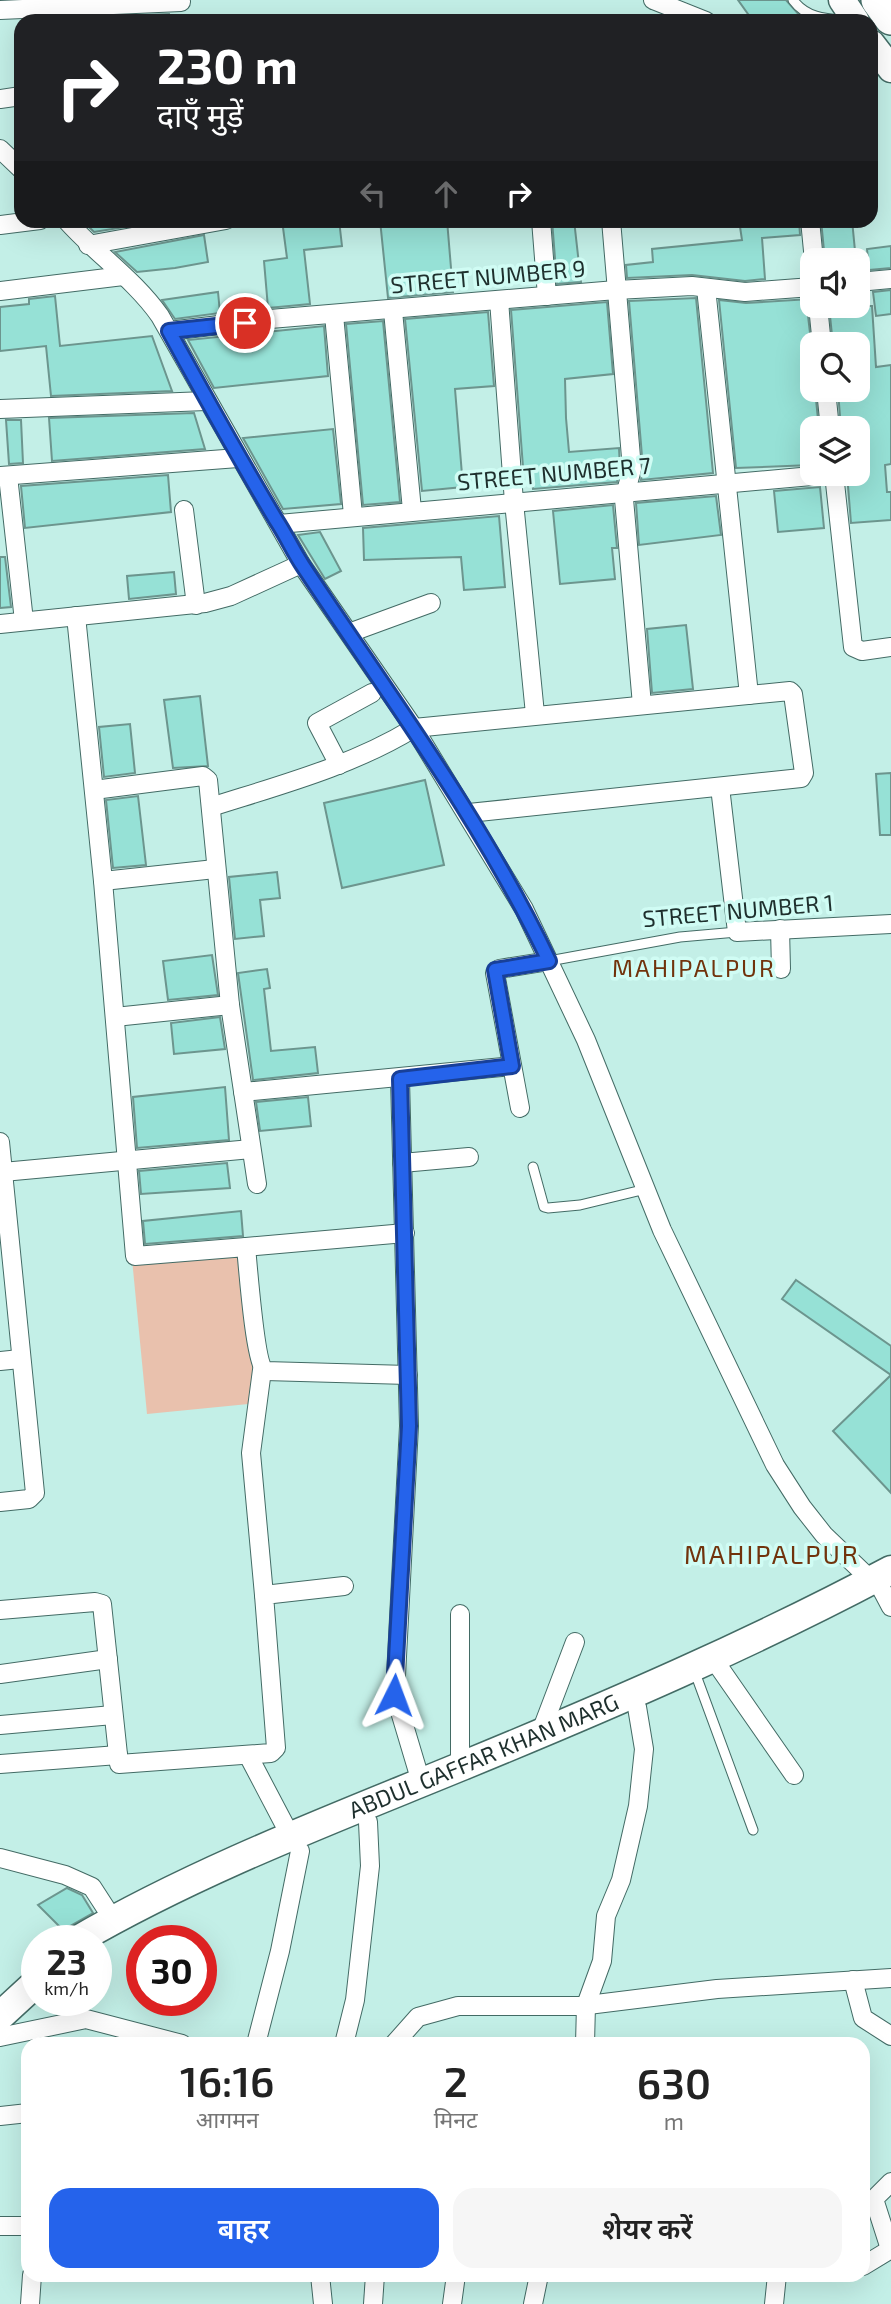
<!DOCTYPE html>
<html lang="hi">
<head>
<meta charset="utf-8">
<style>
  :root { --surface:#fff; --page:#f6f6f6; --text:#222; --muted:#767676; --accent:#2563eb }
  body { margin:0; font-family:"Exo 2","Noto Sans Devanagari",sans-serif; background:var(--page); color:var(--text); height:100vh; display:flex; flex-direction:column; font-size:26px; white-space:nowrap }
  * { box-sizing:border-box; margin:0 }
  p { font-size:23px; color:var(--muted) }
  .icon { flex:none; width:38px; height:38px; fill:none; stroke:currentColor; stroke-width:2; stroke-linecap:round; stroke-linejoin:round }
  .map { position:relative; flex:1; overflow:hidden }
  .drawer { position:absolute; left:21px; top:2037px; width:849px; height:245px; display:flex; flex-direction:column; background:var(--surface); border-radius:21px; box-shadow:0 7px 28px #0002 }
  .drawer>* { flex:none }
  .hud { position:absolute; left:14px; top:14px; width:864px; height:214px; border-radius:21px; box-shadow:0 7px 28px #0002; background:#202124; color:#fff; overflow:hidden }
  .buttons { position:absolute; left:800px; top:248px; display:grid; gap:14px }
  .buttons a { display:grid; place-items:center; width:70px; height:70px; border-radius:14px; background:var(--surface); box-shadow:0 7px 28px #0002; font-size:35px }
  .speed { position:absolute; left:21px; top:1925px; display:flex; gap:14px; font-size:35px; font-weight:700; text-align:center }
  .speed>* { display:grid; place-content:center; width:91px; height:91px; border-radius:50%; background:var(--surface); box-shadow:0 7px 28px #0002; line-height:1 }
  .speed small { font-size:18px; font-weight:400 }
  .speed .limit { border:10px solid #d22; background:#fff; color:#111 }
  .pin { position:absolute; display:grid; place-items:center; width:60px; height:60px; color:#fff; margin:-30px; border:4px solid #fff; border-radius:50%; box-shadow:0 2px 7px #0007 }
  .me { position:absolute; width:77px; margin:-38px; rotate:3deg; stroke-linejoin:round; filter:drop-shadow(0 0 5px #0008) }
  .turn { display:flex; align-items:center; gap:24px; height:147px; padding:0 28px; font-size:32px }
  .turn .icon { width:91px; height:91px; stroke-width:2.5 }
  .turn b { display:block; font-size:49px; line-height:60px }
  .lanes { display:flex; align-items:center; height:66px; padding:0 28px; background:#0003; justify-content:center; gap:35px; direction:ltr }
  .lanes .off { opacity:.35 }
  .eta { display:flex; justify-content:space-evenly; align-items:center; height:119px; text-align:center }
  .eta b { font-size:42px; font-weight:600; line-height:49px }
  .button { display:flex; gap:14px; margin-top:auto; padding:14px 28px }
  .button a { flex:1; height:80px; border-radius:21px; background:var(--accent); color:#fff; font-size:28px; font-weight:600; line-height:80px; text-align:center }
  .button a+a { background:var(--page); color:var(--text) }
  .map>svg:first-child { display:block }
  .green { fill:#e9c1ad }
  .building { fill:#96e1d6; stroke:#6c958e; stroke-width:2 }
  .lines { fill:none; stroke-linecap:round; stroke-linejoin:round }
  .lane-casing { stroke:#436b65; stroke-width:11 }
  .street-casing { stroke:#436b65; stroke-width:20 }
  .secondary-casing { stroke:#436b65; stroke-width:29 }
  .primary-casing { stroke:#436b65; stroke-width:31 }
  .highway-casing { stroke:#436b65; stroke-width:36 }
  .lane { stroke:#fff; stroke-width:9 }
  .street { stroke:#fff; stroke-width:18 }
  .secondary { stroke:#fff; stroke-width:26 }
  .primary { stroke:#fff; stroke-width:28 }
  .highway { stroke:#fff; stroke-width:33 }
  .route-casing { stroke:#184099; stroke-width:18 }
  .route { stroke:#2563eb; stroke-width:12 }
  .labels { text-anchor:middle; stroke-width:7; stroke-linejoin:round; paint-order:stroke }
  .street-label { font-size:23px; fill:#1e2f2d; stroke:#d0fcf4 }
  .neighbourhood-label { font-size:24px; letter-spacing:2px; fill:#71330c; stroke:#d0fcf4 }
  .quarter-label { font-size:26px; letter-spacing:2px; fill:#71330c; stroke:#d0fcf4 }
</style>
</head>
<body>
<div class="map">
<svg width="891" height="2304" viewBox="0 0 891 2304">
  <rect width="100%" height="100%" fill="#c3efe7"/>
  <polygon class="green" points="246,1247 259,1403 147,1414 132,1259"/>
  <g class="building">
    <polygon points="738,0 786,0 802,18 798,21 753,21"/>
    <polygon points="169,14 170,21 93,21 93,17"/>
    <polygon points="82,220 124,220 125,227 94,232"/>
    <polygon points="282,220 339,220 342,246 304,250 310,304 268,308 264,261 287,258"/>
    <polygon points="380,220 447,220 453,292 388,298"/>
    <polygon points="552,220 574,220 581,282 557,284"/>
    <polygon points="739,220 799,220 800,235 762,238 765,279 745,281 692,275 627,278 626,265 653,262 652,249 742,240"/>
    <polygon points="821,220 852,220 856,261 825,261"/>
    <polygon points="204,235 208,262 175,268 137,272 115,252"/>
    <polygon points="891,246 891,268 869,270 867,249"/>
    <polygon points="891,290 891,314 876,316 873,292"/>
    <polygon points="218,292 220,313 175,319 162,300"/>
    <polygon points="55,296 60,346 152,336 172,391 51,396 46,346 0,351 0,307 29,304 29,299"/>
    <polygon points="696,298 713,473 641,480 643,468 629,301"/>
    <polygon points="810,299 807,307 812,350 812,390 815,390 819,429 812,429 812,465 736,468 719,300 746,303"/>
    <polygon points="607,302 613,374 565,379 566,418 569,452 619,448 620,468 617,482 533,489 531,467 523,467 511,310"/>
    <polygon points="829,306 872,306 876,367 891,365 891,464 885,465 887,492 891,492 891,520 851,523 847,474 858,474 858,429 841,429 838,391 858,390 858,345 833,345"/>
    <polygon points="488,312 494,386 455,389 463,487 422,491 405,319"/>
    <polygon points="383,321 400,502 363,505 346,324"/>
    <polygon points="324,326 328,376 214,388 188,340"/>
    <polygon points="194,413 205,449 52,461 49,418"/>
    <polygon points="6,420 21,420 23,463 9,464"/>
    <polygon points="333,429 341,504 283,509 243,438"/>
    <polygon points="168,475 171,512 25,528 21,486"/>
    <polygon points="820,487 824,528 778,532 774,491"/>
    <polygon points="716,496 721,535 639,545 636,503"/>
    <polygon points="613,505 617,548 612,548 615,579 560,584 553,511"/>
    <polygon points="499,516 505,587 464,590 461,557 364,560 363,528"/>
    <polygon points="320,532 341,571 325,579 298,535"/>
    <polygon points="0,557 5,557 11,607 0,608"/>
    <polygon points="174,572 176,594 129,599 127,576"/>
    <polygon points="686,625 693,689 652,693 647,629"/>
    <polygon points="200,696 208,766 173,768 164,700"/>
    <polygon points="130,724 135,773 104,777 99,727"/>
    <polygon points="891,773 891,835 880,835 876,774"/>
    <polygon points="425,780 444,865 342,888 324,803"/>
    <polygon points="138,796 146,865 113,868 106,800"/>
    <polygon points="277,872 280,898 260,900 264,936 235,939 229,877"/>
    <polygon points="212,955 218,995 168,1000 163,961"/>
    <polygon points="267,969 270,988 264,989 271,1051 315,1047 318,1073 253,1080 238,973"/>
    <polygon points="220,1017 225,1049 174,1054 171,1023"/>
    <polygon points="225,1087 229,1140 137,1148 133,1097"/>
    <polygon points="308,1097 311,1126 260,1131 256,1102"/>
    <polygon points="227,1163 230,1188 141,1194 139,1171"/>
    <polygon points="241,1211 243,1236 145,1244 143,1221"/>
    <polygon points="796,1280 891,1346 891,1375 782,1299"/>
    <polygon points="891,1375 891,1493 833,1431"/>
    <polygon points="67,1888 82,1895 93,1913 63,1930 38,1905"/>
  </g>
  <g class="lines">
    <g class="lane-casing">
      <g id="lane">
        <path d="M793,0C807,19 828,19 849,21"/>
        <polyline points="549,961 680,937 737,932"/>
        <polyline points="533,1167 544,1207 548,1208 580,1205 646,1189"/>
        <polyline points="697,1678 753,1830"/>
      </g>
    </g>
    <g class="street-casing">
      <g id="street">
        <polyline points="653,0 706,21"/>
        <polyline points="0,10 181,2"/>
        <polyline points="0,99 21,96"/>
        <polyline points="0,149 21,169"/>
        <path d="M66,220C96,254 134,279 160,316L301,564L414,728L524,909L586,1040L662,1230L775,1465L802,1507L824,1535L871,1580"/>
        <polyline points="541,220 547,296"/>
        <polyline points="611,220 632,469 624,499 642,705"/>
        <polyline points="810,220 814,261"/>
        <polyline points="0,225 40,220"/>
        <polyline points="88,245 226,220"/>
        <polyline points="858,282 891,279"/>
        <polyline points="706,288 749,695"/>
        <polyline points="0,291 123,276"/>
        <polyline points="499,300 514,502 535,714"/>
        <polyline points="818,306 822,345"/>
        <polyline points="393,311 412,510"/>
        <polyline points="334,315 353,515"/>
        <polyline points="169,331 270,319 616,290 692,286 745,292 812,287"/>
        <polyline points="826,390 830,429"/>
        <polyline points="0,409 206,401"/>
        <polyline points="834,474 853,647 862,651 891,647"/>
        <polyline points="0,476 238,458"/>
        <polyline points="8,476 24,621"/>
        <polyline points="184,510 196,605"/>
        <polyline points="279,524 834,474"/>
        <path d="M76,616L103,881L135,1256L246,1247C248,1267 255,1362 265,1371L408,1375"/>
        <polyline points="0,624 205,603 231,596 301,564"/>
        <polyline points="349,633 431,603"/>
        <polyline points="339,765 317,723 372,693"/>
        <polyline points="720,787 737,932 891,924"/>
        <polyline points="94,790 203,776 208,780 230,1005 257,1184"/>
        <path d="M211,807C280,785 352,766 414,728L790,691L793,694L804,773L801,778L469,813"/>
        <polyline points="103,881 215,869"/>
        <polyline points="780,929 781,969"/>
        <polyline points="115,1017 230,1005"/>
        <polyline points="400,1079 409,1426 395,1695 421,1782"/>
        <polyline points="243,1092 512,1066"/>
        <polyline points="520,1108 495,973 499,969 549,961"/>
        <polyline points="0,1142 35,1493 29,1499 0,1502"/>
        <polyline points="402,1163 469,1157"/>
        <polyline points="3,1172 251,1149"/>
        <polyline points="246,1247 405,1233"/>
        <polyline points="0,1361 20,1359"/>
        <polyline points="262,1370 251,1453 264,1595"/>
        <polyline points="882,1590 891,1607"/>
        <polyline points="0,1610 95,1602 102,1604 119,1764 271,1753 276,1748 264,1595 344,1586"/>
        <polyline points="719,1667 794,1775"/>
        <polyline points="0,1674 108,1659"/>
        <polyline points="0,1725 113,1715"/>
        <polyline points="540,1734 575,1642"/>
        <polyline points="249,1757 291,1837"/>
        <polyline points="0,1764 118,1755"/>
        <polyline points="460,1767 460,1614"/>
        <polyline points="0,1858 65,1875 92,1887 114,1921"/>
        <polyline points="853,1980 863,2018 891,2036"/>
        <polyline points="0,2037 86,2019 182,2044"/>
        <polyline points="256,2044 280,1951 300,1851"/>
        <polyline points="344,2044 355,2000 370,1866 368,1822"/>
        <polyline points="394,2044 418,2017 458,2006 580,2006 717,1989 891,1978"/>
        <polyline points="585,2044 586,2005 602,1961 606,1916 621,1880 638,1806 644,1749 637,1707"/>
        <polyline points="0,2116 28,2113"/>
        <polyline points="0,2226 28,2226"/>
        <polyline points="890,2249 874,2199 891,2182"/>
        <polyline points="863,2266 891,2249"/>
        <polyline points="320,2275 323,2304"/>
        <polyline points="30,2304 32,2275"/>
        <polyline points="373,2304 375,2275"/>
        <polyline points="452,2304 456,2275"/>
        <polyline points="533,2304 539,2275"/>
        <polyline points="774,2304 777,2275"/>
      </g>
    </g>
    <g class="secondary-casing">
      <g id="secondary">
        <polyline points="842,0 856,21"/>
        <polyline points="872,44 891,69"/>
      </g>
    </g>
    <g class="primary-casing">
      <g id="primary">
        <path id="s1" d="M76,1941C198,1870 333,1819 462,1766C608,1706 752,1644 891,1570"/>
        <polyline points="0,2016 37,1982"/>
      </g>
    </g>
    <g class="highway-casing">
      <polyline id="highway" points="878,0 891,18"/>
    </g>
    <use href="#lane" class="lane"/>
    <use href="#street" class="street"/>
    <use href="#secondary" class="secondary"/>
    <use href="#primary" class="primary"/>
    <use href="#highway" class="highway"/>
  </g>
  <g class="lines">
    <g class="route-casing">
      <path id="route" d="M245,323L169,331C204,395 239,458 276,520C286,535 293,551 303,566C389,696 482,820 549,961L495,970L512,1066L400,1079L409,1426L394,1695"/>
    </g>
    <use href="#route" class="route"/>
  </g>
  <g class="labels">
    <g class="street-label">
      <text transform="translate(488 277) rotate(-5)" y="8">STREET NUMBER 9</text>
      <text transform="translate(554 474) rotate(-5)" y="8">STREET NUMBER 7</text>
      <text transform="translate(738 911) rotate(-5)" y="8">STREET NUMBER 1</text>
      <text dy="8" stroke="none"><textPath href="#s1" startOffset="448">ABDUL GAFFAR KHAN MARG</textPath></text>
    </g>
    <g class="neighbourhood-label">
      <text x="694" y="977">MAHIPALPUR</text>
    </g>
    <g class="quarter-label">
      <text x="772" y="1564">MAHIPALPUR</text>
    </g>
  </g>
</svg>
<div class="buttons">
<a><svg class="icon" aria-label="sound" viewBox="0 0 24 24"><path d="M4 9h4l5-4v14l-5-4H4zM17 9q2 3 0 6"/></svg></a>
<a><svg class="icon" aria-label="search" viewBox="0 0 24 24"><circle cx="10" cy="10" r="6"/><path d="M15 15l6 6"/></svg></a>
<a><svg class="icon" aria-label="layers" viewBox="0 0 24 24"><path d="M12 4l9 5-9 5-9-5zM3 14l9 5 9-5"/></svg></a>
</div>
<div class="speed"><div>23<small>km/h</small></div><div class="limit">30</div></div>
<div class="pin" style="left:245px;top:323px;background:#d93025"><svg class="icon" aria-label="arrive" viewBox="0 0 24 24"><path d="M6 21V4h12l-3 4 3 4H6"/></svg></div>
<svg class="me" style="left:394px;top:1695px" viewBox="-20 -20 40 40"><path d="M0-17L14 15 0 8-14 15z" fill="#2563eb" stroke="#fff" stroke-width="4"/></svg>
<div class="hud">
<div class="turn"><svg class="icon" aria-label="right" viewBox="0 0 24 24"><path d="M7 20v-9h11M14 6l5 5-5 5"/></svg><div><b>230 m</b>दाएँ मुड़ें</div></div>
<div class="lanes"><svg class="icon off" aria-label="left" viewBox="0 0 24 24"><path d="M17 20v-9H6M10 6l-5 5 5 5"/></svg><svg class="icon off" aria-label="ahead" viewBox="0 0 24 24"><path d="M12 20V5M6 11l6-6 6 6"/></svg><svg class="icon" aria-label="right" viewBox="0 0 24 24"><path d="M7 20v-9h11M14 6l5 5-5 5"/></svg></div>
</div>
<section class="drawer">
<div class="eta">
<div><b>16:16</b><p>आगमन</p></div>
<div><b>2</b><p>मिनट</p></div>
<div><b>630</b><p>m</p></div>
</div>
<div class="button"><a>बाहर</a><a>शेयर करें</a></div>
</section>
</div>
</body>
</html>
